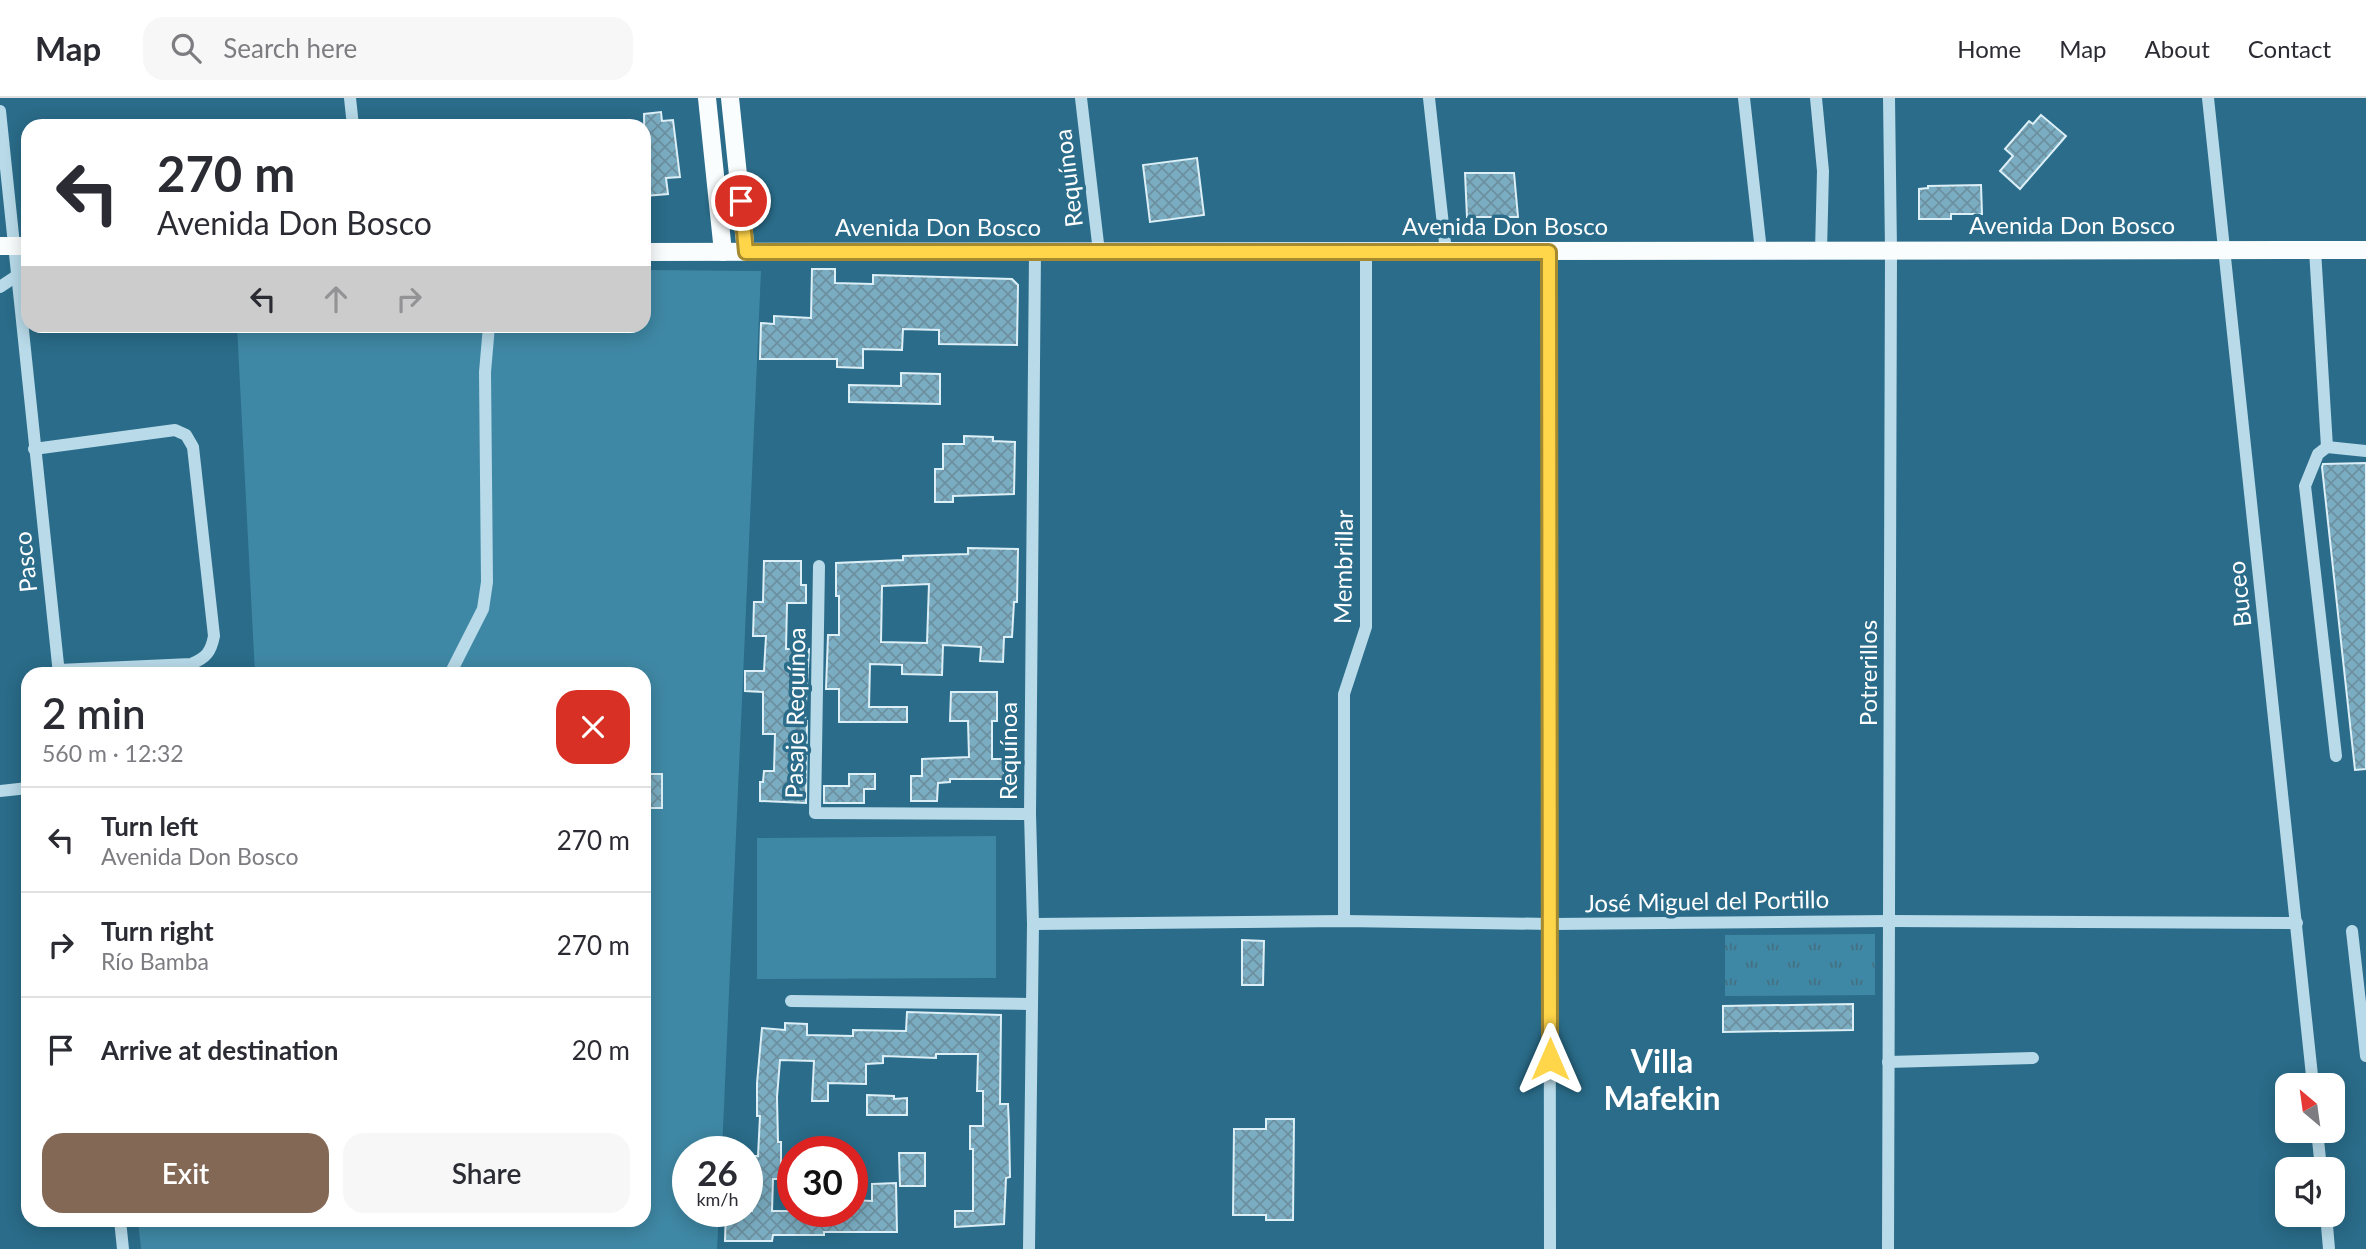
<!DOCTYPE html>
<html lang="en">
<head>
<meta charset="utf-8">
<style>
  :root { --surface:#fff; --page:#f7f7f7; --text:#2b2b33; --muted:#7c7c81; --line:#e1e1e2; --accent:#836856 }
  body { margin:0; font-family:Lato,sans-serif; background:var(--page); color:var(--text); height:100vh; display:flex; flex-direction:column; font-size:26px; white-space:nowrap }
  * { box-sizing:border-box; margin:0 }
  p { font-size:23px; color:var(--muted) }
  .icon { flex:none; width:38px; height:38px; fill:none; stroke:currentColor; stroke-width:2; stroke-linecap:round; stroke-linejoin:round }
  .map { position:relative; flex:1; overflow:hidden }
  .details { position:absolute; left:21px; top:569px; width:630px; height:560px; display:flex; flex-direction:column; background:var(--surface); border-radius:21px; box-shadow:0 4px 18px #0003 }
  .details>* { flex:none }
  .banner { position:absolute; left:21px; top:21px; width:630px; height:214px; border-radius:21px; box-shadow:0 4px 18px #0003; background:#fff; color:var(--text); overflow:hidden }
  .needle { width:46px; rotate:331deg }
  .fabs { position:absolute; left:2275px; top:975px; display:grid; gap:14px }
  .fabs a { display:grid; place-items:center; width:70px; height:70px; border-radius:14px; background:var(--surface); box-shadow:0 4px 18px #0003; font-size:35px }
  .speed { position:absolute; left:672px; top:1038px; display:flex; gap:14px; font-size:35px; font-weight:700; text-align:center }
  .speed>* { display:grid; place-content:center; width:91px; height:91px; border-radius:50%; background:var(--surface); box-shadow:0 4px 18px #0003; line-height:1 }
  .speed small { font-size:18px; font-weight:400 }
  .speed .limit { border:10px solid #d22; background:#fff; color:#111 }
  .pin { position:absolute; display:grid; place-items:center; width:60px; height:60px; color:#fff; margin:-30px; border:4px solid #fff; border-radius:50%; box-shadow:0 2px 7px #0007 }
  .me { position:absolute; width:77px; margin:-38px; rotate:0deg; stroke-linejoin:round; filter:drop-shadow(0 0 5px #0008) }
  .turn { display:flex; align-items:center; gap:24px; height:147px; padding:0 21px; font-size:32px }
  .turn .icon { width:91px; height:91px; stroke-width:2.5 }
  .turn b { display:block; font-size:49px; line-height:60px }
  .lanes { display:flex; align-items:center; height:66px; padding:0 21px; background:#0003; justify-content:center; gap:35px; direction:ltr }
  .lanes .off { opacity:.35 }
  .round { display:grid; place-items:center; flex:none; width:74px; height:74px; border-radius:21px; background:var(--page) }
  .overview { display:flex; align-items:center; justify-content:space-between; height:119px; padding:0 21px }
  h1 { font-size:42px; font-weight:600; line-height:52px }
  .cta { display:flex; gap:14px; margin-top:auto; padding:14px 21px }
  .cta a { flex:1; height:80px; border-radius:21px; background:var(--accent); color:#fff; font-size:28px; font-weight:600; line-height:80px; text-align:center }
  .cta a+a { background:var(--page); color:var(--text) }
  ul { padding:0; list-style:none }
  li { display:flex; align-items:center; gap:21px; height:105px; padding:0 21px; border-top:2px solid var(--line) }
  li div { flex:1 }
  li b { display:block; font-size:26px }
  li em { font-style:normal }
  header { display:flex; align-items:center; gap:42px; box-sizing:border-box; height:98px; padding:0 35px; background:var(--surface); border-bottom:2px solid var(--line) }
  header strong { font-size:33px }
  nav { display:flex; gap:38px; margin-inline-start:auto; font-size:24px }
  .search { width:490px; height:63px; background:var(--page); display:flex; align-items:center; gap:18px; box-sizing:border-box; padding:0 24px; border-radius:21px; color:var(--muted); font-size:26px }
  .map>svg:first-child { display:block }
  .green { fill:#3f88a5 }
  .park { fill:url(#park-tufts) }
  .building { fill:url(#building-cross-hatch); stroke:#dceff7; stroke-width:2; fill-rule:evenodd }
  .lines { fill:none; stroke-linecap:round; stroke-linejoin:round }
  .minor { stroke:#b8dae9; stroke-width:12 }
  .major { stroke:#fafdfe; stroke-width:18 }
  .route-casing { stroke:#a68a30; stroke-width:18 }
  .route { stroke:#ffd54a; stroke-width:12 }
  .labels { text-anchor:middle; stroke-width:7; stroke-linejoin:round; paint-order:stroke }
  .street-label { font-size:24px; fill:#fff; stroke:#2a6c89 }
  .district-label { font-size:32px; font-weight:bold; fill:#fff; stroke:#2a6c89 }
</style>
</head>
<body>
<header>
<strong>Map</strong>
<div class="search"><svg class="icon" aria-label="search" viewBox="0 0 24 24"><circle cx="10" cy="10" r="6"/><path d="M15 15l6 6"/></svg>Search here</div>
<nav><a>Home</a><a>Map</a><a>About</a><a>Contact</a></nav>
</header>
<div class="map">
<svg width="2366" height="1151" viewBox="0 0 2366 1151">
  <defs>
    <pattern id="park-tufts" width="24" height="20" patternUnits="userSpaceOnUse" patternTransform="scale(1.75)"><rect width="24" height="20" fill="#3f88a5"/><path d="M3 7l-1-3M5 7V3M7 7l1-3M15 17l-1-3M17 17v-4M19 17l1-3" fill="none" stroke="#447081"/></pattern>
    <pattern id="building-cross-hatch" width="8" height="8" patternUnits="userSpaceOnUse" patternTransform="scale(1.75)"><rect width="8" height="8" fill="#7aadc2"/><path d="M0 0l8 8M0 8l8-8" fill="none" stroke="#6c909f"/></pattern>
  </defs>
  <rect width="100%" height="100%" fill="#2a6c89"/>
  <g class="green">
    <polygon points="644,172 761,173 722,1053 688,1054 688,1113 719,1113 717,1151 141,1151 138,1122 644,1122 644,576 255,576 237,228 644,228"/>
    <polygon points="996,738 996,880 757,881 757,740"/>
  </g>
  <polygon class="park" points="1875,836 1875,897 1725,898 1725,837"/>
  <g class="building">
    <polygon points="661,14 662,23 673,22 680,79 666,80 668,96 645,98 644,16"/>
    <polygon points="2041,17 2066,38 2020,91 2000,73 2013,58 2005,51 2029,23 2033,26"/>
    <polygon points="1197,60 1204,117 1150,124 1143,67"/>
    <polygon points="1465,75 1514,75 1518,119 1467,119"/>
    <polygon points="1981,87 1982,116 1951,116 1951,121 1919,121 1919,91 1928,90 1928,88"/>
    <polygon points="812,171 835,171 835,185 873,186 873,177 1012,181 1018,187 1017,247 939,246 939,232 903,231 902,252 863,251 863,270 837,269 837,261 760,261 761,225 774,226 774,218 811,220"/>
    <polygon points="901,275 940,276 940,306 849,304 849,287 901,288"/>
    <polygon points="964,338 993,339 993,343 1015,344 1014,396 953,398 953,404 935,404 935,371 943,371 943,346 964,346"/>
    <polygon points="2366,365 2366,671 2355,672 2322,369 2323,366"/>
    <path d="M968,450L1018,451L1017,504H1014L1012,539H1004L1003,564L980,563L981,549L943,547L942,577L902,576V567L870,566L869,609H907V624H839V591H826L828,537H839V498H836V465L903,462V458L968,456ZM929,486L927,545L881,544L882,488Z"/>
    <polygon points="764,463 801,463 801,487 806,487 806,505 787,505 786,551 809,551 805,623 807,623 806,705 760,703 760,684 763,684 764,673 774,673 775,636 763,636 763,594 745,593 745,573 764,573 766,538 753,538 754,504 763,504"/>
    <polygon points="951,594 997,594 997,623 992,623 992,661 1004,661 1004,681 950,681 950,684 938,685 937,703 911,703 911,678 922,678 922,661 969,659 968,623 950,623"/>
    <rect x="644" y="676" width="18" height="34"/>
    <polygon points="849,676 875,676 875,691 864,691 864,705 824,705 824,688 849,688"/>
    <polygon points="1242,842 1264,843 1263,887 1242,887"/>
    <polygon points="1853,906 1853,932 1723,934 1723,908"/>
    <polygon points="907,914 1001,917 1000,1006 1008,1006 1009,1028 1010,1079 1006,1080 1004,1126 955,1129 955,1113 973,1113 973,1051 970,1051 970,1028 983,1028 983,993 977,993 978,956 936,956 936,960 883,958 883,965 866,966 866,986 828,985 828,1003 812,1003 814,963 780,962 777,999 778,1044 781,1044 781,1081 773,1081 772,1113 852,1113 852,1102 872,1103 872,1086 896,1085 897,1134 824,1134 824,1137 773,1137 772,1143 725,1143 726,1113 752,1113 752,1096 755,1096 755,1058 758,1058 760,1018 757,1018 757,985 762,930 785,932 785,925 807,926 807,937 853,938 853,932 906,933"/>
    <polygon points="867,997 894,998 894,1001 907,1000 907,1017 867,1017"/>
    <polygon points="1266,1021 1294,1021 1293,1122 1266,1122 1266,1117 1233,1117 1234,1031 1266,1031"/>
    <polygon points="899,1055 925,1055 925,1088 900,1088"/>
  </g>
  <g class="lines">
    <g class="minor">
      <polyline points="350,0 353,28"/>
      <polyline points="1081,0 1099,154"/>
      <polyline points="1429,0 1446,154"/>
      <polyline points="1744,0 1761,153"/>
      <polyline points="1816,0 1823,73 1821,153"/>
      <polyline points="2208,0 2313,987"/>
      <polyline points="0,13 59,576"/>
      <polyline points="2315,152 2327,349 2318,356 2305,388 2336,658"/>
      <polyline points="1549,154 1550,1151"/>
      <polyline points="0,189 18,177"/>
      <polyline points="2327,349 2366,353"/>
      <path d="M34,351L175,332L186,337L193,349L214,538C211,554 206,560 191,566L59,572"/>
      <polyline points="819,468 815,715 1030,716"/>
      <polyline points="450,576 483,511 487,484 485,274 489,228"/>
      <polyline points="0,693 28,690"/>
      <polyline points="1344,823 1344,596 1366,529 1366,154"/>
      <polyline points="1033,826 1344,823 1551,826 1889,823 2297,825"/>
      <polyline points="2352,833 2366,958"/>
      <polyline points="791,903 1031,906"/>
      <polyline points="1888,964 2033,960"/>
      <polyline points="2317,1032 2321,1071"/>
      <polyline points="2326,1116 2329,1151"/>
      <polyline points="120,1122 123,1151"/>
      <polyline points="1029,1151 1033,826 1030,716 1035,154"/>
      <polyline points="1888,1151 1891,153 1889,0"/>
    </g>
    <g class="major">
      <polyline points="707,0 723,154"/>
      <polyline points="730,0 746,154"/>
      <polyline points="0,148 28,148"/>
      <polyline points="644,154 2366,152"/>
    </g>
  </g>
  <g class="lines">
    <g class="route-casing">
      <polyline id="route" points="741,103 746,154 1549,154 1550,961"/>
    </g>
    <use href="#route" class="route"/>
  </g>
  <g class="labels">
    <g class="street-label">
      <text transform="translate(1069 80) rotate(-97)" y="8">Requínoa</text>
      <text x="2072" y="136">Avenida Don Bosco</text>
      <text x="1505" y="137">Avenida Don Bosco</text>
      <text x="938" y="138">Avenida Don Bosco</text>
      <text transform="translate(26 464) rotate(-96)" y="8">Pasco</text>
      <text transform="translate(1344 469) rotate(-89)" y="8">Membrillar</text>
      <text transform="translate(2240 496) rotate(-96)" y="8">Buceo</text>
      <text transform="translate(1869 575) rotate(-90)" y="8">Potrerillos</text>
      <text transform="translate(796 615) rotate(-89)" y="8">Pasaje Requínoa</text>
      <text transform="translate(1009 653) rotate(-90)" y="8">Requínoa</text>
      <text transform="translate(1707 804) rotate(-1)" y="8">José Miguel del Portillo</text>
    </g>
    <g class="district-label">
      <text x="1662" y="975">Villa<tspan x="1662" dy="37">Mafekin</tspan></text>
    </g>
  </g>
</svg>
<div class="fabs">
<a><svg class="needle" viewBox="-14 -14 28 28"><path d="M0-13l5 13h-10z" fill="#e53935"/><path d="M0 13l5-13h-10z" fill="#7c7c81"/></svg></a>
<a><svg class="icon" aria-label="sound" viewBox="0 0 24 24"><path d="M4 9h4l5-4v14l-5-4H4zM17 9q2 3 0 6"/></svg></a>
</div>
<div class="speed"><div>26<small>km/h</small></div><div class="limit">30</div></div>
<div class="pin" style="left:741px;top:103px;background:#d93025"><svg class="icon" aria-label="arrive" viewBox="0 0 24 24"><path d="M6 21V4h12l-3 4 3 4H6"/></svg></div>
<svg class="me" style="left:1550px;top:961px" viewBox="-20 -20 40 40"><path d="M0-17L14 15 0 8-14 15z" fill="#ffd54a" stroke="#fff" stroke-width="4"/></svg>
<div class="banner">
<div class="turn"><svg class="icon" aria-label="left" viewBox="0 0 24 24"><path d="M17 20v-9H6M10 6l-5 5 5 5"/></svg><div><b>270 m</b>Avenida Don Bosco</div></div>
<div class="lanes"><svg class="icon" aria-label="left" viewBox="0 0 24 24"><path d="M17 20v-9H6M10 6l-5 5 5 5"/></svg><svg class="icon off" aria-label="ahead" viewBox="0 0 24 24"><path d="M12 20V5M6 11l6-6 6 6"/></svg><svg class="icon off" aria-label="right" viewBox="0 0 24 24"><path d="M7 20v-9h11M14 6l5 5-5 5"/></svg></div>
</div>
<section class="details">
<div class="overview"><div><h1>2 min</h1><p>560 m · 12:32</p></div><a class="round" style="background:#d93025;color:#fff"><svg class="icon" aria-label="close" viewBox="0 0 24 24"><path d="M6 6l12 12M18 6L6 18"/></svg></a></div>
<ul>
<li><svg class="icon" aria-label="left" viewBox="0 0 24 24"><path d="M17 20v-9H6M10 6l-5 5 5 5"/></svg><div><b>Turn left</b><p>Avenida Don Bosco</p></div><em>270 m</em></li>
<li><svg class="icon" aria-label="right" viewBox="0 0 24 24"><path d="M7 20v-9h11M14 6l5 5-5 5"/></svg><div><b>Turn right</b><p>Río Bamba</p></div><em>270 m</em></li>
<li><svg class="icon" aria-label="arrive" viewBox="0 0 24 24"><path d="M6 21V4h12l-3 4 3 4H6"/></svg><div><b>Arrive at destination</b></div><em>20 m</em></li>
</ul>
<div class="cta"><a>Exit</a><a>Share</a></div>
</section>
</div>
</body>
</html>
